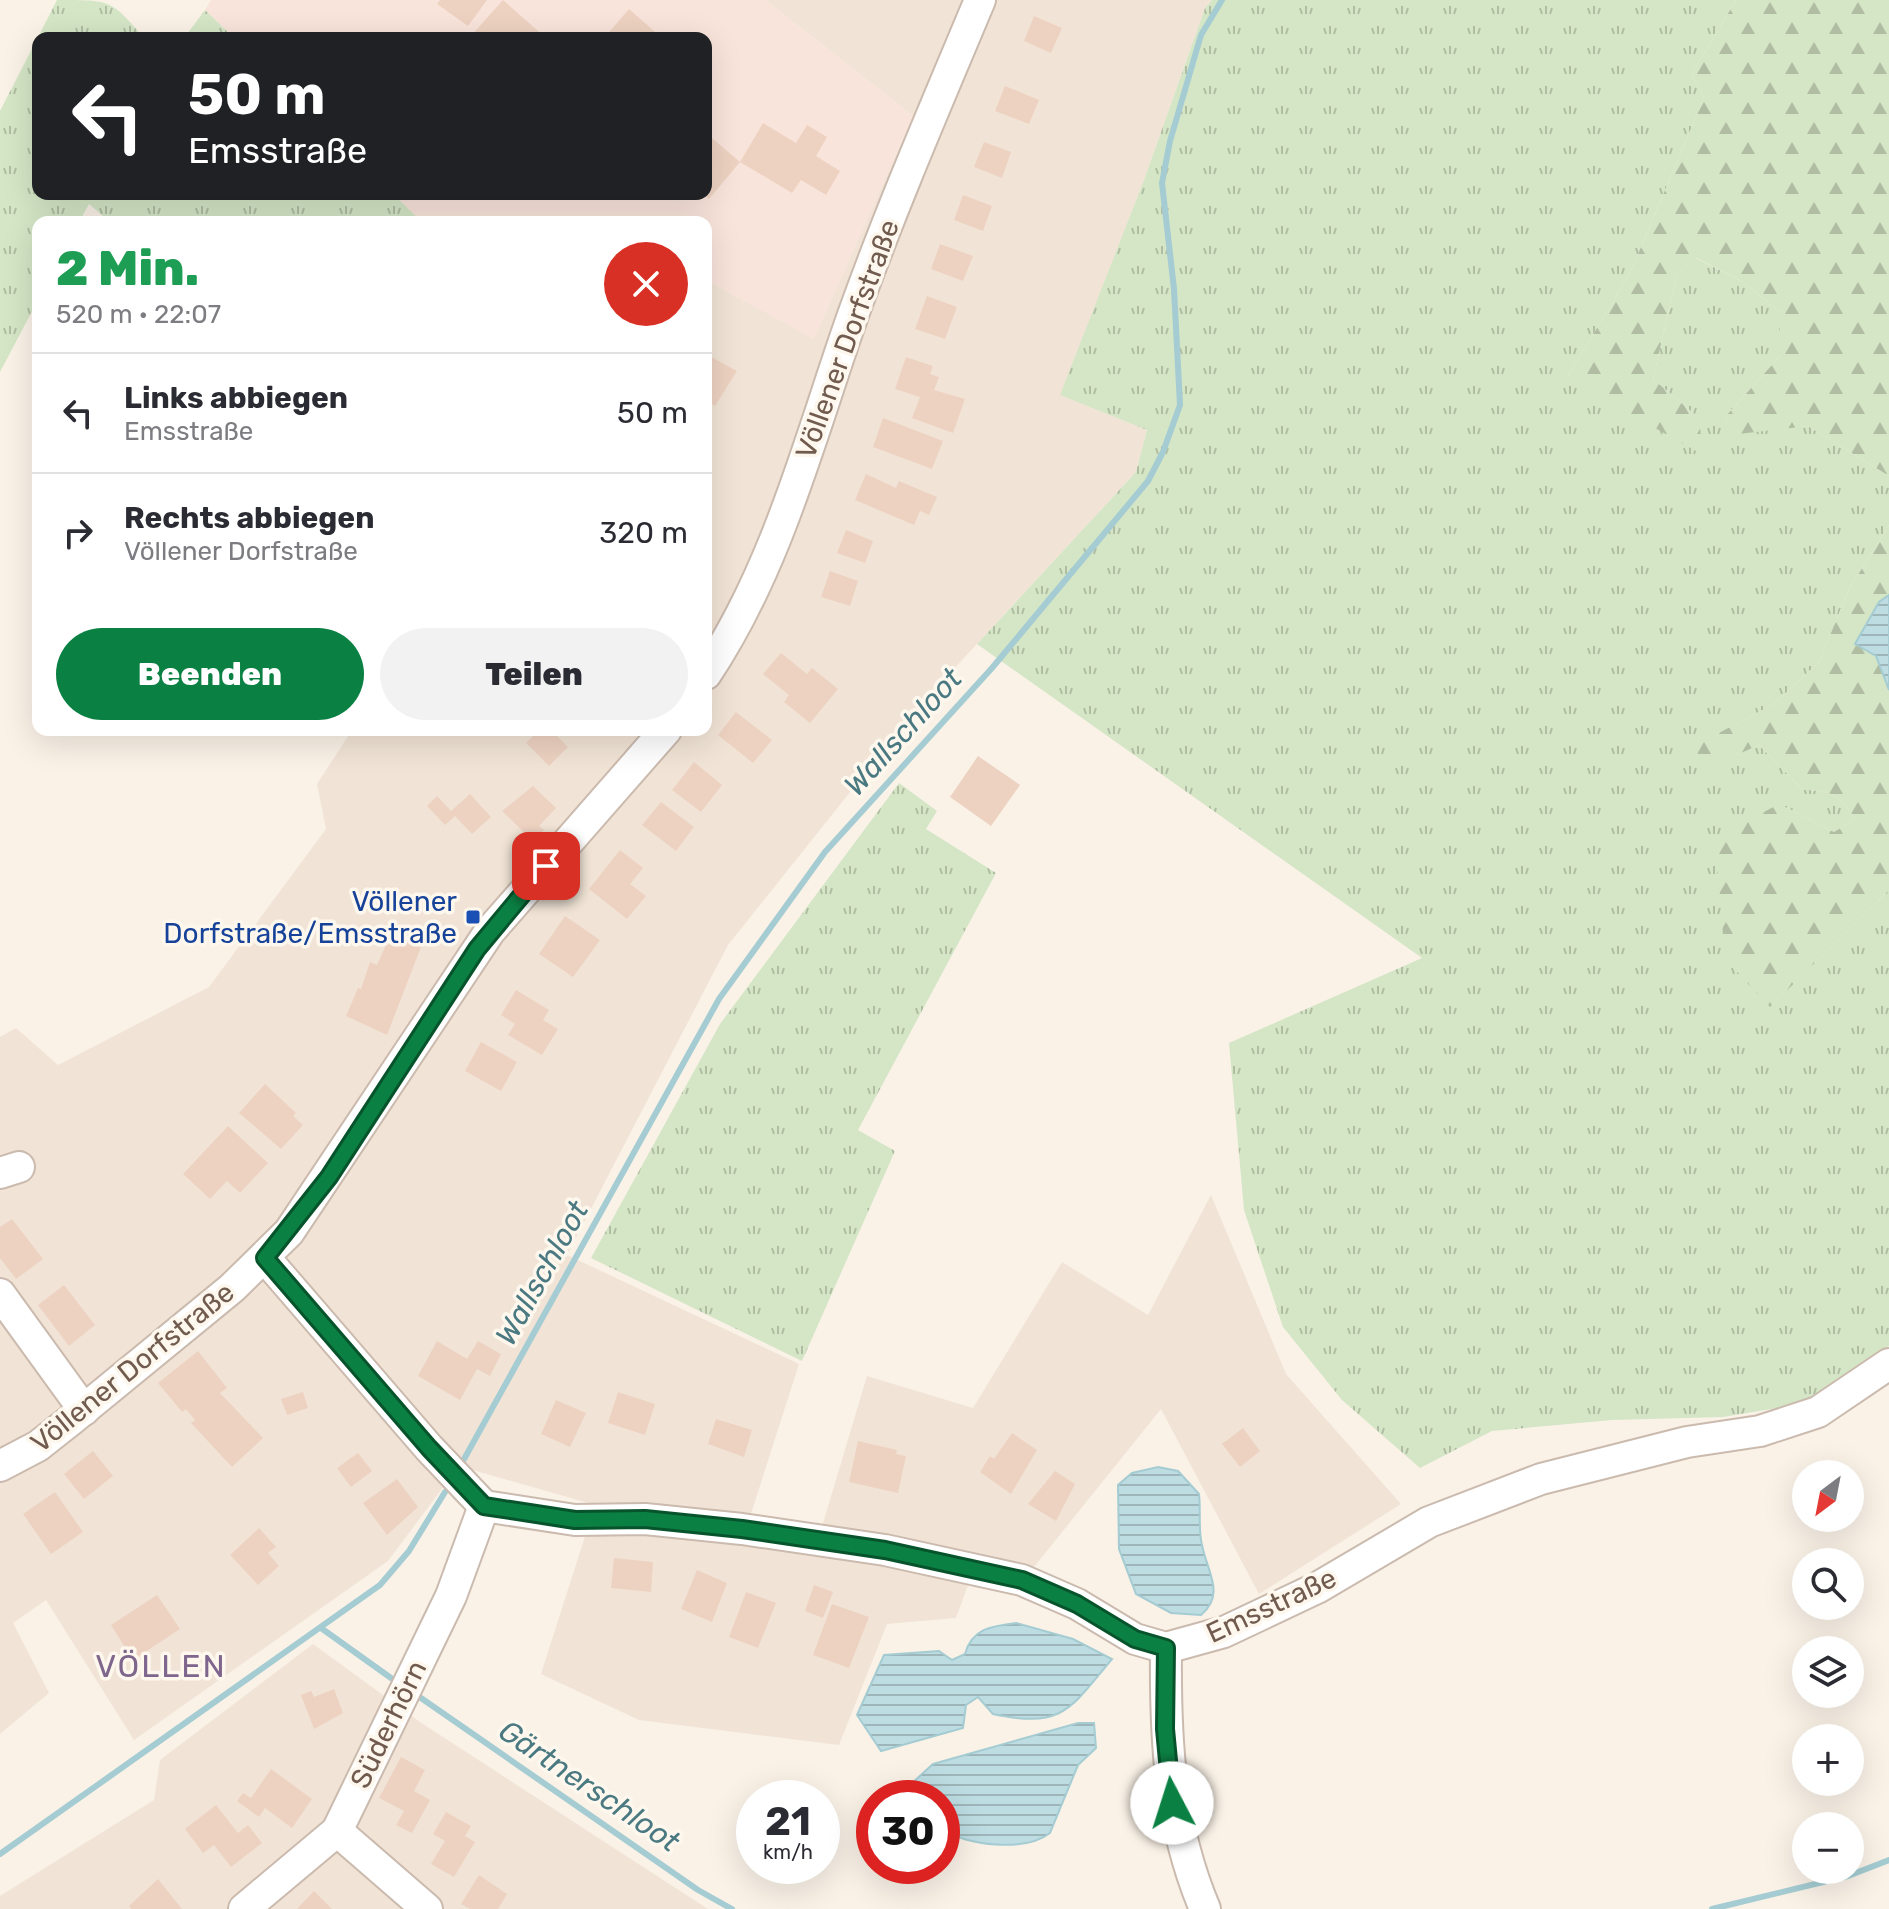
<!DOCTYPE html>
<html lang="de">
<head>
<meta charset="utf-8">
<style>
  :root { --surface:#fff; --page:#f2f2f3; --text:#2b2b33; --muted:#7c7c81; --line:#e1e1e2; --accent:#0b8043 }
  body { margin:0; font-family:Rubik,sans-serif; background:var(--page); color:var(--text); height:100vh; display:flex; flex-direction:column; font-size:30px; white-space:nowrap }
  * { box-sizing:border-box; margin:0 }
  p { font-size:26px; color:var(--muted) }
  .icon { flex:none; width:44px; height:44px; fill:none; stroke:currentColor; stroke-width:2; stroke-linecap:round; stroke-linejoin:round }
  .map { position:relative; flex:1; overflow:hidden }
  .panel { position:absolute; left:32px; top:216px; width:680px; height:520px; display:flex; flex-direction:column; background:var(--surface); border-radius:16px; box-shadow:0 8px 32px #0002 }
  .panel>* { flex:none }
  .hud { position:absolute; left:32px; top:32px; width:680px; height:168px; border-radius:16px; box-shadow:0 8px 32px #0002; background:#202124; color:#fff; overflow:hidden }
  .needle { width:52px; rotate:212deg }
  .tools { position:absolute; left:1792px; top:1460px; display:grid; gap:16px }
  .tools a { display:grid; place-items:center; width:72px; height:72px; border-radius:50%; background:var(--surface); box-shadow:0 8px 32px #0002; font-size:40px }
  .speed { position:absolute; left:736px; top:1780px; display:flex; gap:16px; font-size:40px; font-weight:700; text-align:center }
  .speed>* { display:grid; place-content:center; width:104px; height:104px; border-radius:50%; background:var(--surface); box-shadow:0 8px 32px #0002; line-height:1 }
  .speed small { font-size:20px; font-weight:400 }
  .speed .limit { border:12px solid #d22; background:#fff; color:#111 }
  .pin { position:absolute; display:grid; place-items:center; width:68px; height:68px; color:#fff; margin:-34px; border-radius:16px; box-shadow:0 4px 12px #0006 }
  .me { position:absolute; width:88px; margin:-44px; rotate:355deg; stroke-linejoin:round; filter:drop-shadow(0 0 6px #0008) }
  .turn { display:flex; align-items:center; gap:28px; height:168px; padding:0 24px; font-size:36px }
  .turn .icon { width:104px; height:104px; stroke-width:2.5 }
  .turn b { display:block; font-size:56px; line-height:68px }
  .round { display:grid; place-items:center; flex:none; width:84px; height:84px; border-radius:42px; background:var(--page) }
  .head { display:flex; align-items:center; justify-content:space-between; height:136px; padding:0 24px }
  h1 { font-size:48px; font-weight:800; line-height:60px; color:#1e9e55 }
  .primary-button { display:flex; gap:16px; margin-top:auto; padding:16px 24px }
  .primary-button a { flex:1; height:92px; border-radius:48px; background:var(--accent); color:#fff; font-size:32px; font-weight:800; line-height:92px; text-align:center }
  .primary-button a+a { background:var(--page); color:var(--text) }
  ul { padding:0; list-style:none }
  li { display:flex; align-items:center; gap:24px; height:120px; padding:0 24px; border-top:2px solid var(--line) }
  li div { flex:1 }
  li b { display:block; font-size:30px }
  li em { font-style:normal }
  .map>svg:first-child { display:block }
  .residential { fill:#f1e4d6 }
  .commercial { fill:#f9e4db }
  .grass { fill:url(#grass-tufts) }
  .forest { fill:url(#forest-firs) }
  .water { fill:url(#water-rules); stroke:#a4ccd2; stroke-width:2 }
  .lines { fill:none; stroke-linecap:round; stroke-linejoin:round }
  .stream { stroke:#a4ccd2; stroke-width:6 }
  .building { fill:#edd2c1 }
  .minor-casing { stroke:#cbbaae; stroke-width:34 }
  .minor { stroke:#fff; stroke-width:30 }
  .route-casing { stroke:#07532c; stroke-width:20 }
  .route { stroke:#0b8043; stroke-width:14 }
  .transit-dot { fill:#1a4fb4; stroke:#fdf7ed; stroke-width:3 }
  .labels { text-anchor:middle; stroke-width:7; stroke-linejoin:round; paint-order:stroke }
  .street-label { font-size:28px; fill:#715a4e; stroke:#fdf7ed }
  .transit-label { font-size:28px; fill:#164399; stroke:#fdf7ed; text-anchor:end }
  .water-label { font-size:30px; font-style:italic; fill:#4a7982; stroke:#fdf7ed }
  .quarter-label { font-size:32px; letter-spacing:2px; fill:#7f668d; stroke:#fdf7ed }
</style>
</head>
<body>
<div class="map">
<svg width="1889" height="1909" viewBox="0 0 1889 1909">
  <defs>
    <pattern id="grass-tufts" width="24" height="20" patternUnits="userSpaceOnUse" patternTransform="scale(2)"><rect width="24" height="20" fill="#d4e6c6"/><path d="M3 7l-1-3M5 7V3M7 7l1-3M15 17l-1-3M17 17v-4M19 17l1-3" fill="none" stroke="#b0bda3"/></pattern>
    <pattern id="forest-firs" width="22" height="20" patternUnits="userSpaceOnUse" patternTransform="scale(2)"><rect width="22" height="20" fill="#d4e6c6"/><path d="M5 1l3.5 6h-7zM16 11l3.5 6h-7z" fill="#b0bda3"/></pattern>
    <pattern id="water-rules" width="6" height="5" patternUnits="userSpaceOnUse" patternTransform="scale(2)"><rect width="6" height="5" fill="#bddde2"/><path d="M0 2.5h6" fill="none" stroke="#9eb6b9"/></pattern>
  </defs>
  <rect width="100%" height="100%" fill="#faf2e7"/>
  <g class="residential">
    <polygon points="765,0 1212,0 1205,8 1144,180 1061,395 1147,430 1136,472 914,712 728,945 567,1255 799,1364 741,1545 815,1550 867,1376 973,1408 1062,1262 1148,1315 1211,1195 1286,1374 1401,1504 1259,1594 1161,1409 1034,1567 979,1555 956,1618 887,1624 839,1745 639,1720 541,1674 595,1505 459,1466 388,1561 134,1740 46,1600 13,1623 49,1693 0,1734 0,1037 16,1028 58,1065 209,987 326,829 317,784 352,730 706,730 706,280 814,338 913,116"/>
    <polygon points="313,1644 420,1722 708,1909 0,1909 0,1896 154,1800 160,1760"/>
  </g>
  <polygon class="commercial" points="211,0 765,0 913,116 814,339 706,280 706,222 422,222 393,194 706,194 706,38 234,38 205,10"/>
  <g class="grass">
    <path d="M57,0C113,0 111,0 144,38H38V194H393L422,222H110L89,204L79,222H38V300L0,372V111Z"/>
    <path d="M1212,0H1736L1692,74L1704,98L1630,273L1567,378L1699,418L1653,379L1677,274L1696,258L1743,282L1780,312V356L1725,417L1738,433L1808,426L1889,476V525L1849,589L1819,662L1774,704L1695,746L1705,768L1759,745L1803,790C1830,790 1841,795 1855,819L1834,832L1779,804L1771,1006L1889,890V1346L1811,1398L1813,1402L1723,1417L1612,1420L1492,1431L1420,1468L1342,1400L1283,1327L1244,1210L1229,1043L1422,958L977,644L1136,472L1147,430L1060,395L1144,180L1205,8Z"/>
    <polygon points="205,10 234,38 184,38"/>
    <polygon points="899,783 937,811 926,829 996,873 858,1130 895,1151 802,1361 591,1258 720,1024"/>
  </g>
  <g class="forest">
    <polygon points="1736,0 1889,0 1889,476 1808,426 1738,434 1725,417 1780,356 1780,312 1743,282 1697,258 1677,274 1653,379 1699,418 1703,455 1567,378 1630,273 1704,98 1692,74"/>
    <path d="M1889,525V595L1879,602L1876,656L1889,690V890L1770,1007L1725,959L1715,838L1779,804L1834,832L1855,819C1841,795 1830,790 1803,790L1759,745L1705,769L1694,746L1774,704L1819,662L1849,589Z"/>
  </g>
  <g class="water">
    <polygon points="1889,595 1889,690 1876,656 1855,644 1879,602"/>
    <path d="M1158,1467L1178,1471L1199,1494C1201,1510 1198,1530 1202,1545C1207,1572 1226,1594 1201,1615L1171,1613L1136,1594L1119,1549L1118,1485L1132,1473Z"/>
    <path d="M1016,1623L1073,1639L1112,1659C1070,1709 1063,1729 993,1714L978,1697L966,1705L963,1728L881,1751L857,1715L884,1655L939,1651L952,1660L965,1654C972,1628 992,1626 1016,1623Z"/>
    <path d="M1078,1723H1094L1096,1748L1078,1765L1050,1833C1026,1852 966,1846 942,1829V1798H914L910,1785L933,1764Z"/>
  </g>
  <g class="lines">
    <g class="stream">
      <polyline points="463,1461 719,999 825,852 992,668 1148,481 1163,452 1180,405 1174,289 1162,183 1170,141 1201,35 1222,0"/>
      <polyline points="321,1628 391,1678"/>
      <polyline points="421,1698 698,1890 732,1909"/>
      <polyline points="0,1854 380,1585 409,1551 445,1492"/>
      <polyline points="1712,1909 1848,1876 1889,1860"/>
    </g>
  </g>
  <g class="building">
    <polygon points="440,0 487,0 468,26 437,4"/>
    <polygon points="503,0 546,38 469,38"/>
    <polygon points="629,9 662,38 604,38"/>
    <polygon points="1034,16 1062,28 1051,53 1024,41"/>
    <polygon points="1005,86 1039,100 1029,124 995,111"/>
    <polygon points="763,123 796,143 807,125 827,137 816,156 840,171 826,195 801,180 792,193 740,162 709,199 703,194 706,133 740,162"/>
    <polygon points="984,142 1011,152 1002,178 974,167"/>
    <polygon points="963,195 992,206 983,231 954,220"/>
    <polygon points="940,244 973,256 963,281 931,269"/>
    <polygon points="927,296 957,307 945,339 915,329"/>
    <polygon points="706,354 737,371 715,406 706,400"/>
    <polygon points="906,357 933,366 930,374 939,377 934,390 965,399 953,433 912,418 920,397 895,389"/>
    <polygon points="883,418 943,441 932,469 873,447"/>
    <polygon points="866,474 896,488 899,481 937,497 929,515 920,511 914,525 855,500"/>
    <polygon points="846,530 873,541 865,563 837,553"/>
    <polygon points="830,571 858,581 850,606 821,597"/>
    <polygon points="781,653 807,674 812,668 838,689 810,723 784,702 789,695 763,674"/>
    <polygon points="736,712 772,740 753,763 718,735"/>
    <polygon points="539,730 551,730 568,747 549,766 526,743"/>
    <polygon points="978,756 1020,785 991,826 950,797"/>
    <polygon points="694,762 722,785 701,812 672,790"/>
    <polygon points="533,786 556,808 539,826 544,830 533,841 502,811"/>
    <polygon points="470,794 491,817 472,834 455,816 445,825 427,806 437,796 451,811"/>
    <polygon points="661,802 694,827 676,851 642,825"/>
    <polygon points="620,850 643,868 630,884 646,896 627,919 589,889"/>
    <polygon points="565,916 600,940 573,977 539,954"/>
    <polygon points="391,933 421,947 387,1035 346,1016 358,988 361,989 370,962 377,965"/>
    <polygon points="516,990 549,1010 543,1020 558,1029 542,1055 508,1035 515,1024 501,1015"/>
    <polygon points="481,1042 517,1062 501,1091 465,1071"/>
    <polygon points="265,1084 296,1113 293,1116 303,1125 281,1149 239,1113"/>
    <polygon points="228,1126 268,1163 240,1193 227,1181 210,1199 183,1174"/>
    <polygon points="12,1219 43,1259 16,1279 0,1258 0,1227"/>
    <polygon points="64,1285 95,1325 69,1346 38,1305"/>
    <polygon points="437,1341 467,1359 478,1341 501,1354 490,1376 477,1369 460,1400 418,1376"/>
    <polygon points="198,1351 227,1388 220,1393 263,1438 232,1467 191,1423 195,1420 186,1409 182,1412 158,1383"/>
    <polygon points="303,1392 308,1408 287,1415 281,1399"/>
    <polygon points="618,1392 655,1404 645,1435 608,1423"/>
    <polygon points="556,1400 586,1413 570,1447 541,1434"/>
    <polygon points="716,1419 752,1430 744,1457 708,1444"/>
    <polygon points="1243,1428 1260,1451 1240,1467 1222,1444"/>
    <polygon points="1012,1433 1037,1450 1011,1494 980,1472 990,1456 994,1459"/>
    <polygon points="858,1441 897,1450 896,1454 906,1456 898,1493 849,1482"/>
    <polygon points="93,1451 113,1476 84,1499 64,1474"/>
    <polygon points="358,1453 372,1471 351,1487 337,1468"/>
    <polygon points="1055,1471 1075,1484 1056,1521 1028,1504"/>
    <polygon points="397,1479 418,1507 387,1535 363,1503"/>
    <polygon points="55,1492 83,1532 51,1554 23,1514"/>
    <polygon points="259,1528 276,1547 268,1553 279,1566 258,1585 230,1555"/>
    <polygon points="614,1558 653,1562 651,1592 611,1588"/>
    <polygon points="697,1570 727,1583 712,1622 681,1609"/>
    <polygon points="814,1585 833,1592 823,1618 805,1611"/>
    <polygon points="746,1592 776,1603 758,1648 729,1637"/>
    <polygon points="157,1595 180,1629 133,1660 111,1625"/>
    <polygon points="832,1604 869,1617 849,1668 813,1655"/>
    <polygon points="334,1689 343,1713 314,1729 301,1695 311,1691 314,1697"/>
    <polygon points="401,1757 425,1770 414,1791 430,1800 412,1833 396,1825 404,1811 379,1798"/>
    <polygon points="271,1769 312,1799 292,1828 265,1808 259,1817 237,1801 243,1793 251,1798"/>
    <polygon points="216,1805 238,1833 248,1825 262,1843 231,1867 214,1845 203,1853 185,1829"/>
    <polygon points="446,1812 471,1826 465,1836 475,1842 454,1877 431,1864 445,1841 433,1834"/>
    <polygon points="479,1875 507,1894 498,1909 470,1909 461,1904"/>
    <polygon points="158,1879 182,1909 131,1909 129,1906"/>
    <polygon points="314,1891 332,1909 297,1909"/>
  </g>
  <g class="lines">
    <g class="minor-casing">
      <g id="minor">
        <path d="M706,674C778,566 810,437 853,315C891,209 936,105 980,0"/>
        <polyline points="0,1173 19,1167"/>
        <polyline points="265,1258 429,1448 484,1506 575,1520 645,1519 742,1529 885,1550 1022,1580 1077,1604 1135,1639 1166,1648 1224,1632 1317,1588 1429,1522 1541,1479 1687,1442 1760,1431 1818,1412 1889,1364"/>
        <polyline points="0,1294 84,1410"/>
        <polyline points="0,1466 38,1446 71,1420 232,1288 289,1232 490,931 666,730"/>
        <path d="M1166,1648C1165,1740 1169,1824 1205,1909"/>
        <polyline points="244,1909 337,1831"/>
        <polyline points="427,1909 337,1831 451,1596 484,1506"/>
      </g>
    </g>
    <use href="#minor" class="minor"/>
  </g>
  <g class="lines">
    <g class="route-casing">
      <polyline id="route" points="546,866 477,949 329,1177 265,1258 429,1448 484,1506 575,1520 645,1519 742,1529 885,1550 1022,1580 1077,1604 1135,1639 1166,1648 1165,1729 1172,1803"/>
    </g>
    <use href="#route" class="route"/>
  </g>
  <rect class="transit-dot" x="465" y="909" width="16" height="16" rx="4"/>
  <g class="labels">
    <g class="street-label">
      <text transform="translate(847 339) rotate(-70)" y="10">Völlener Dorfstraße</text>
      <text transform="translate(132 1367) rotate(-39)" y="10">Völlener Dorfstraße</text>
      <text transform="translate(1271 1605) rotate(-25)" y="10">Emsstraße</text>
      <text transform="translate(388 1724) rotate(-64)" y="10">Süderhörn</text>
    </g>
    <g class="transit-label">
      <text x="457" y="911">Völlener<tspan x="457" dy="32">Dorfstraße/Emsstraße</tspan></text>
    </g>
    <g class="water-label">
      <text transform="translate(903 732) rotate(-48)" y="10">Wallschloot</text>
      <text transform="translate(542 1273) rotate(-61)" y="10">Wallschloot</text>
      <text transform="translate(589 1786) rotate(34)" y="10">Gärtnerschloot</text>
    </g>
    <g class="quarter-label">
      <text x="161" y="1677">VÖLLEN</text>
    </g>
  </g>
</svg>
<div class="tools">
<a><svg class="needle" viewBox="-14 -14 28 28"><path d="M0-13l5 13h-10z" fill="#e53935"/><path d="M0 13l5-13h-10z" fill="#7c7c81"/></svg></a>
<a><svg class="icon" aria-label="search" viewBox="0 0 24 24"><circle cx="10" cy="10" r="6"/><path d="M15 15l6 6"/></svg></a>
<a><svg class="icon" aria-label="layers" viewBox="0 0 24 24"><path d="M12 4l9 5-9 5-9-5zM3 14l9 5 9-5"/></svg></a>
<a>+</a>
<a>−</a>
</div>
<div class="speed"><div>21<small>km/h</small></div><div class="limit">30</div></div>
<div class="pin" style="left:546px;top:866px;background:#d93025"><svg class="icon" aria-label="arrive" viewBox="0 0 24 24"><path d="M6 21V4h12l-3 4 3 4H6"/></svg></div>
<svg class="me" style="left:1172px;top:1803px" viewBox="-20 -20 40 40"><circle r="19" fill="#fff"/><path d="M0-13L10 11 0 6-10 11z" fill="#0b8043"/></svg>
<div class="hud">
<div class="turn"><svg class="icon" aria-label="left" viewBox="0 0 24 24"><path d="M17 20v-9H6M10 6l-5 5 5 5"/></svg><div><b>50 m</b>Emsstraße</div></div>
</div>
<section class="panel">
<div class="head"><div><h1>2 Min.</h1><p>520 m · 22:07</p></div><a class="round" style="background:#d93025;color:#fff"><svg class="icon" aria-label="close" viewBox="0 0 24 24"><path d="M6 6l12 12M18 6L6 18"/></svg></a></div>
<ul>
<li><svg class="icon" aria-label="left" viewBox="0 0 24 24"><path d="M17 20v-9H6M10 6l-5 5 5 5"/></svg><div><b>Links abbiegen</b><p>Emsstraße</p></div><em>50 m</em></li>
<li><svg class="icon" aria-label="right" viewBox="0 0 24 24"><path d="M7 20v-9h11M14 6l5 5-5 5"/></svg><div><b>Rechts abbiegen</b><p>Völlener Dorfstraße</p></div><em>320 m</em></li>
</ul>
<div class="primary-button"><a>Beenden</a><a>Teilen</a></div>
</section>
</div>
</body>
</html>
